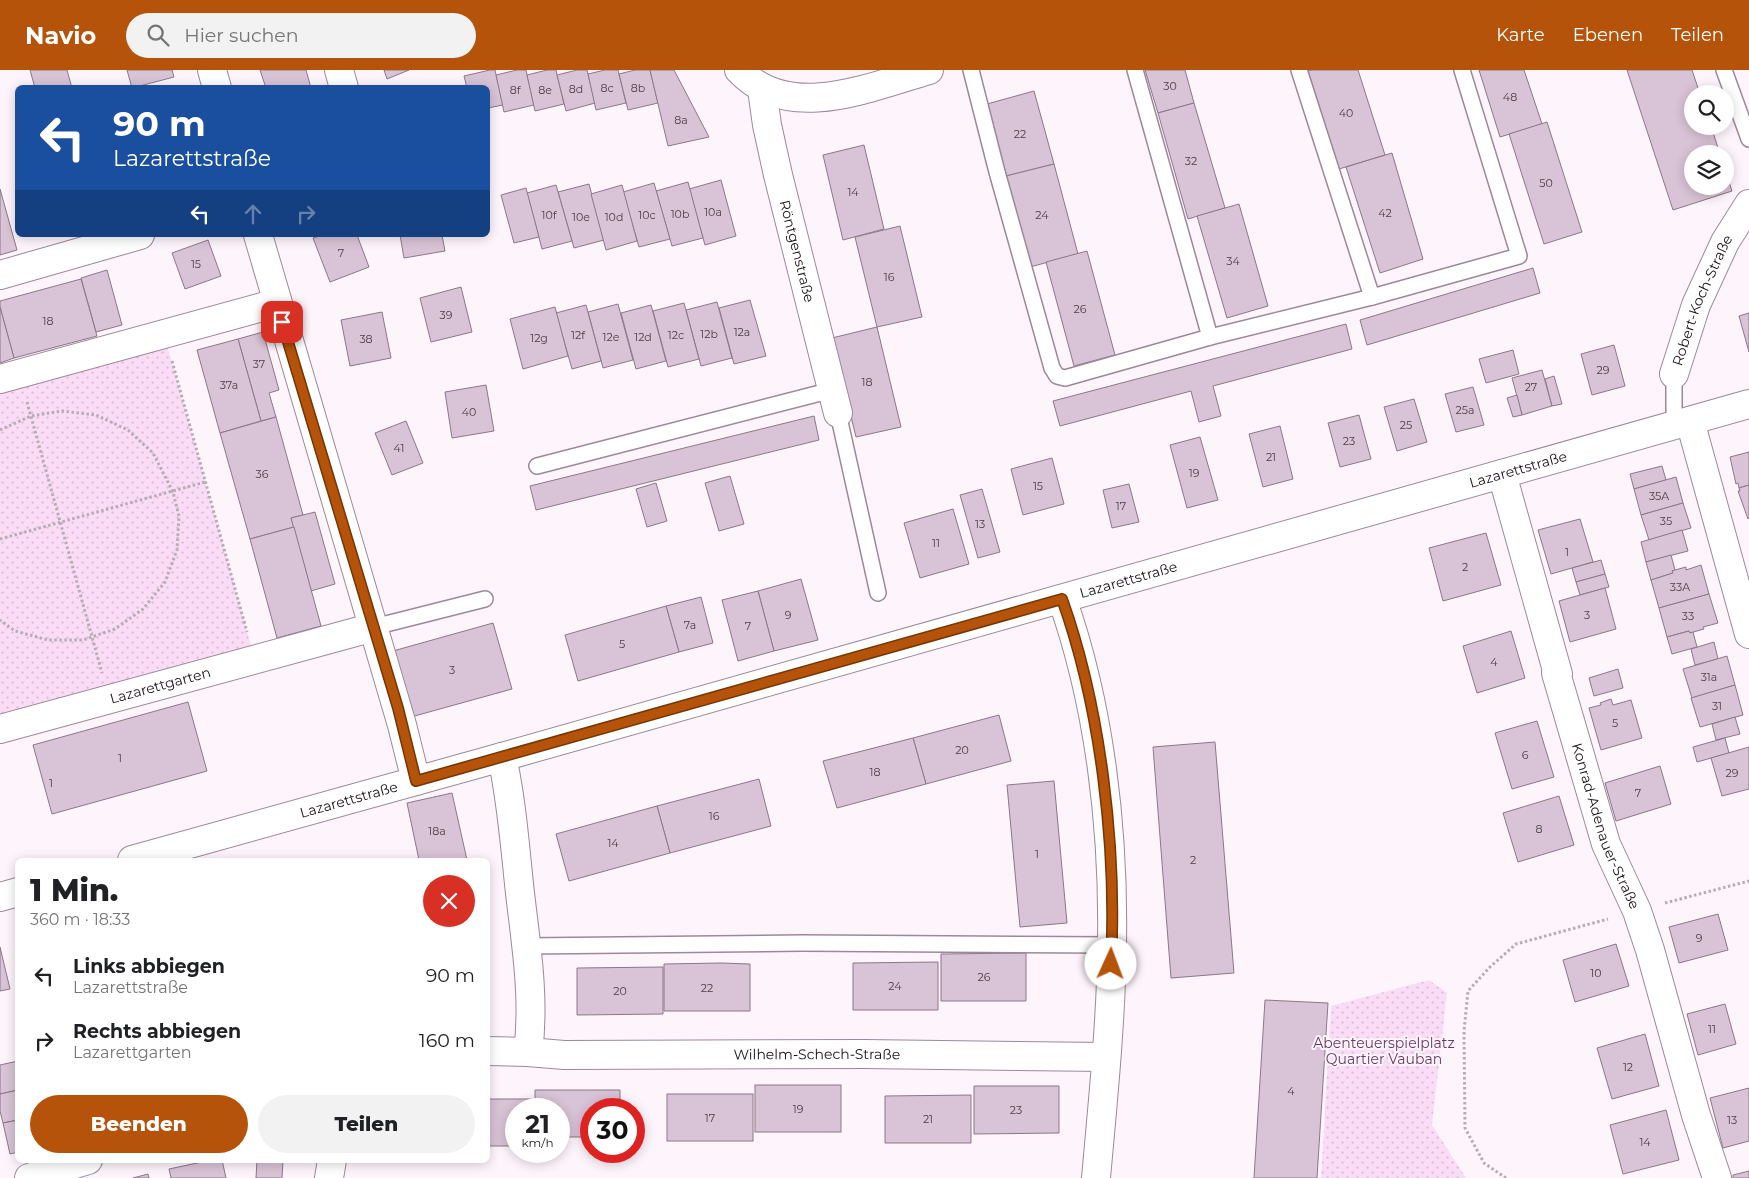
<!DOCTYPE html>
<html lang="de">
<head>
<meta charset="utf-8">
<style>
  :root { --surface:#fff; --page:#f2f2f2; --text:#202124; --muted:#757577; --accent:#b45309 }
  body { margin:0; font-family:Montserrat,sans-serif; background:var(--page); color:var(--text); height:100vh; display:flex; flex-direction:column; font-size:19px; white-space:nowrap }
  * { box-sizing:border-box; margin:0 }
  p { font-size:16px; color:var(--muted) }
  .icon { flex:none; width:28px; height:28px; fill:none; stroke:currentColor; stroke-width:2; stroke-linecap:round; stroke-linejoin:round }
  .map { position:relative; flex:1; overflow:hidden }
  .side { position:absolute; left:15px; top:788px; width:475px; height:305px; display:flex; flex-direction:column; background:var(--surface); border-radius:8px; box-shadow:0 2px 12px #0003 }
  .side>* { flex:none }
  .hud { position:absolute; left:15px; top:15px; width:475px; height:152px; border-radius:8px; box-shadow:0 2px 12px #0003; background:#1a4fa0; color:#fff; overflow:hidden }
  .tools { position:absolute; left:1684px; top:15px; display:grid; gap:10px }
  .tools a { display:grid; place-items:center; width:50px; height:50px; border-radius:50%; background:var(--surface); box-shadow:0 2px 12px #0003; font-size:25px }
  .speed { position:absolute; left:505px; top:1028px; display:flex; gap:10px; font-size:25px; font-weight:700; text-align:center }
  .speed>* { display:grid; place-content:center; width:65px; height:65px; border-radius:50%; background:var(--surface); box-shadow:0 2px 12px #0003; line-height:1 }
  .speed small { font-size:12px; font-weight:400 }
  .speed .limit { border:8px solid #d22; background:#fff; color:#111 }
  .pin { position:absolute; display:grid; place-items:center; width:42px; height:42px; color:#fff; margin:-21px; border-radius:10px; box-shadow:0 2px 8px #0006 }
  .me { position:absolute; width:55px; margin:-28px; rotate:2deg; stroke-linejoin:round; filter:drop-shadow(0 0 4px #0008) }
  .turn { display:flex; align-items:center; gap:18px; height:105px; padding:0 15px; font-size:22px }
  .turn .icon { width:65px; height:65px; stroke-width:2.5 }
  .turn b { display:block; font-size:35px; line-height:42px }
  .lanes { display:flex; align-items:center; height:48px; padding:0 15px; background:#0003; justify-content:center; gap:25px; direction:ltr }
  .lanes .off { opacity:.35 }
  .round { display:grid; place-items:center; flex:none; width:52px; height:52px; border-radius:26px; background:var(--page) }
  .headline { display:flex; align-items:center; justify-content:space-between; height:85px; padding:0 15px }
  h1 { font-size:30px; font-weight:800; line-height:38px }
  .action { display:flex; gap:10px; margin-top:auto; padding:10px 15px }
  .action a { flex:1; height:58px; border-radius:30px; background:var(--accent); color:#fff; font-size:20px; font-weight:800; line-height:58px; text-align:center }
  .action a+a { background:var(--page); color:var(--text) }
  ul { padding:0; list-style:none }
  li { display:flex; align-items:center; gap:15px; height:65px; padding:0 15px }
  li div { flex:1 }
  li b { display:block; font-size:19px }
  li em { font-style:normal }
  header { display:flex; align-items:center; gap:30px; box-sizing:border-box; height:70px; padding:0 25px; background:var(--accent); color:#fff }
  header strong { font-size:24px }
  nav { display:flex; gap:28px; margin-inline-start:auto; font-size:18px }
  .search { width:350px; height:45px; background:var(--page); display:flex; align-items:center; gap:12px; box-sizing:border-box; padding:0 18px; border-radius:28px; color:var(--muted); font-size:19px }
  .map>svg:first-child { display:block }
  .park { fill:url(#park-dots) }
  .building { fill:#d9c3d6; stroke:#8c7789 }
  .lines { fill:none; stroke-linecap:round; stroke-linejoin:round }
  .lane-casing { stroke:#9d889a; stroke-width:18 }
  .street-casing { stroke:#9d889a; stroke-width:30 }
  .path { stroke:#b6acb4; stroke-width:3; stroke-dasharray:2.5 2.5; stroke-linecap:butt }
  .lane { stroke:#fff; stroke-width:15 }
  .street { stroke:#fff; stroke-width:28 }
  .route-casing { stroke:#753606; stroke-width:12 }
  .route { stroke:#b45309; stroke-width:9 }
  .labels { text-anchor:middle; stroke-width:4; stroke-linejoin:round; paint-order:stroke }
  .number-label { font-size:11px; fill:#4a3e48 }
  .street-label { font-size:14px; fill:#1a1219; stroke:#fef4fc }
  .park-label { font-size:14px; fill:#693964; stroke:#fef4fc }
</style>
</head>
<body>
<header>
<strong>Navio</strong>
<div class="search"><svg class="icon" aria-label="search" viewBox="0 0 24 24"><circle cx="10" cy="10" r="6"/><path d="M15 15l6 6"/></svg>Hier suchen</div>
<nav><a>Karte</a><a>Ebenen</a><a>Teilen</a></nav>
</header>
<div class="map">
<svg width="1749" height="1108" viewBox="0 0 1749 1108">
  <defs>
    <pattern id="park-dots" width="8" height="8" patternUnits="userSpaceOnUse" patternTransform="scale(1.25)"><rect width="8" height="8" fill="#fbdcf6"/><path d="M2 2h.1M6 6h.1" fill="none" stroke="#d7bcd2" stroke-width="1.8" stroke-linecap="round"/></pattern>
  </defs>
  <rect width="100%" height="100%" fill="#fef4fc"/>
  <g class="park">
    <polygon points="164,264 255,590 0,659 0,309"/>
    <polygon points="1429,910 1447,923 1432,1055 1466,1108 1321,1108 1331,936"/>
  </g>
  <g class="building">
    <polygon points="30,0 67,0 72,18 35,18"/>
    <polygon points="127,0 172,0 174,7 132,18"/>
    <polygon points="260,0 306,0 311,18 266,18"/>
    <polygon points="384,0 409,0 387,9"/>
    <polygon points="490,0 495,0 503,35 488,38 488,18 467,18 464,6"/>
    <polygon points="517,0 526,0 534,35 504,42 496,5"/>
    <polygon points="547,0 556,0 564,34 535,41 527,5"/>
    <polygon points="577,0 587,0 595,33 566,41 557,5"/>
    <polygon points="605,0 618,0 626,33 596,40 588,4"/>
    <polygon points="635,0 650,0 658,33 628,40 619,4"/>
    <polygon points="650,0 674,0 709,67 668,76"/>
    <polygon points="1145,0 1185,0 1194,33 1158,43"/>
    <polygon points="1312,0 1358,0 1385,85 1339,99 1308,1"/>
    <polygon points="1479,0 1524,0 1542,54 1500,67"/>
    <polygon points="1627,0 1692,0 1700,24 1692,24 1692,56 1711,56 1720,84 1692,84 1692,116 1725,116 1725,100 1732,121 1673,140"/>
    <polygon points="1034,21 1054,94 1006,106 987,34"/>
    <polygon points="1194,33 1225,138 1188,149 1158,43"/>
    <polygon points="1547,52 1582,162 1544,174 1509,64"/>
    <polygon points="864,75 884,159 843,170 823,85"/>
    <polygon points="1392,83 1423,189 1380,203 1346,97"/>
    <polygon points="1054,94 1078,184 1030,197 1006,106"/>
    <polygon points="721,110 736,166 705,175 689,119"/>
    <polygon points="688,112 703,168 672,176 656,121"/>
    <polygon points="654,113 670,169 639,177 623,122"/>
    <polygon points="589,114 604,170 574,178 558,122"/>
    <polygon points="556,115 572,171 542,179 527,123"/>
    <polygon points="622,115 637,171 606,180 591,124"/>
    <polygon points="526,118 539,167 514,173 501,125"/>
    <polygon points="0,119 17,180 0,185"/>
    <polygon points="1239,134 1268,236 1227,248 1197,146"/>
    <polygon points="900,156 922,247 877,257 855,167"/>
    <polygon points="323,165 357,165 369,197 330,212 313,168"/>
    <polygon points="400,165 442,165 445,181 404,188"/>
    <polygon points="208,170 221,206 185,219 172,183"/>
    <polygon points="1087,181 1115,285 1074,296 1046,192"/>
    <polygon points="1533,198 1540,223 1367,275 1360,250"/>
    <polygon points="107,200 122,255 96,262 81,208"/>
    <polygon points="81,209 97,266 14,288 0,237 0,231"/>
    <polygon points="461,217 472,262 431,272 420,228"/>
    <polygon points="750,230 766,286 734,294 719,238"/>
    <polygon points="717,232 732,288 701,296 686,240"/>
    <polygon points="684,233 699,289 668,297 653,241"/>
    <polygon points="618,234 633,290 603,298 588,242"/>
    <polygon points="586,235 601,291 572,299 556,243"/>
    <polygon points="651,235 666,291 636,299 621,243"/>
    <polygon points="0,237 14,288 0,293"/>
    <polygon points="555,237 568,286 523,299 510,249"/>
    <polygon points="382,242 391,288 350,296 341,250"/>
    <polygon points="1749,243 1749,282 1739,246"/>
    <polygon points="1346,254 1352,279 1213,316 1221,346 1199,352 1191,321 1060,356 1053,331"/>
    <polygon points="877,257 901,357 856,367 832,268"/>
    <polygon points="263,262 279,320 269,323 276,347 261,351 238,269"/>
    <polygon points="238,269 261,351 220,363 197,280"/>
    <polygon points="1614,275 1625,316 1592,325 1581,284"/>
    <polygon points="1513,280 1519,304 1486,313 1479,289"/>
    <polygon points="1542,300 1552,336 1522,345 1512,308"/>
    <polygon points="1554,306 1562,334 1552,336 1545,309"/>
    <polygon points="486,315 494,361 452,368 445,322"/>
    <polygon points="1473,317 1484,355 1456,362 1445,324"/>
    <polygon points="1517,325 1522,345 1513,347 1507,328"/>
    <polygon points="1414,329 1427,372 1397,381 1384,337"/>
    <polygon points="1359,345 1371,389 1340,397 1328,353"/>
    <polygon points="814,346 819,370 536,440 530,416"/>
    <polygon points="276,347 303,445 291,448 294,457 250,469 220,363"/>
    <polygon points="406,351 423,393 392,405 375,363"/>
    <polygon points="1280,356 1293,409 1263,417 1249,364"/>
    <polygon points="1200,367 1218,430 1187,438 1170,375"/>
    <polygon points="1749,382 1749,415 1739,418 1738,413 1736,414 1730,387"/>
    <polygon points="1052,388 1064,434 1023,445 1011,399"/>
    <polygon points="1662,396 1666,410 1634,419 1630,404"/>
    <polygon points="730,406 744,454 719,461 705,413"/>
    <polygon points="1676,407 1683,433 1641,445 1634,419"/>
    <polygon points="656,413 667,451 647,457 636,419"/>
    <polygon points="1129,414 1139,452 1112,458 1103,420"/>
    <polygon points="1749,415 1749,448 1748,449 1738,421 1740,421 1739,418"/>
    <polygon points="982,419 1000,482 978,488 960,425"/>
    <polygon points="1683,433 1691,458 1649,470 1641,445"/>
    <polygon points="953,439 969,494 920,508 904,453"/>
    <polygon points="315,442 335,514 311,521 291,448"/>
    <polygon points="1580,449 1593,492 1551,504 1538,460"/>
    <polygon points="294,457 321,556 277,568 250,469"/>
    <polygon points="1682,460 1688,481 1646,492 1641,472"/>
    <polygon points="1486,463 1501,515 1443,531 1429,478"/>
    <polygon points="1671,485 1675,500 1672,501 1673,503 1651,510 1646,492"/>
    <polygon points="1601,490 1605,504 1576,512 1572,498"/>
    <polygon points="1701,495 1709,524 1659,538 1651,510 1673,503 1672,501 1675,500 1686,497 1686,500"/>
    <polygon points="1605,504 1609,517 1580,525 1576,512"/>
    <polygon points="801,509 818,570 774,581 758,521"/>
    <polygon points="1605,518 1616,559 1570,572 1559,531"/>
    <polygon points="758,521 774,581 738,591 722,530"/>
    <polygon points="1709,524 1718,553 1703,557 1704,559 1690,563 1689,561 1667,567 1659,538"/>
    <polygon points="701,527 713,573 679,582 666,536"/>
    <polygon points="666,536 679,582 578,611 565,565"/>
    <polygon points="493,553 512,619 411,647 393,581"/>
    <polygon points="1511,561 1525,608 1477,623 1463,576"/>
    <polygon points="1689,561 1690,563 1693,562 1697,577 1672,584 1667,567"/>
    <polygon points="1714,572 1718,589 1695,595 1691,579"/>
    <polygon points="1727,586 1735,615 1692,628 1683,599"/>
    <polygon points="1618,599 1623,618 1594,626 1589,608"/>
    <polygon points="1735,615 1743,645 1700,657 1691,628"/>
    <polygon points="1611,629 1613,635 1631,630 1642,668 1601,680 1589,638 1601,635 1600,633"/>
    <polygon points="188,632 207,701 52,744 33,675"/>
    <polygon points="999,645 1011,691 926,714 913,668"/>
    <polygon points="1735,647 1740,664 1716,670 1712,654"/>
    <polygon points="1537,651 1554,707 1512,719 1495,663"/>
    <polygon points="913,668 926,714 837,738 823,691"/>
    <polygon points="1725,668 1729,683 1697,692 1693,677"/>
    <polygon points="1215,672 1234,903 1171,908 1153,677"/>
    <polygon points="1749,677 1749,719 1722,726 1711,688"/>
    <polygon points="1660,696 1671,734 1616,751 1605,713"/>
    <polygon points="759,709 771,756 670,783 657,736"/>
    <polygon points="1054,711 1067,853 1020,857 1007,715"/>
    <polygon points="452,723 467,790 419,790 407,733"/>
    <polygon points="1559,726 1574,775 1518,792 1503,743"/>
    <polygon points="657,736 670,783 569,811 556,764"/>
    <polygon points="1718,844 1728,880 1679,893 1669,857"/>
    <polygon points="1616,874 1629,916 1575,932 1563,890"/>
    <polygon points="0,877 10,919 0,921"/>
    <polygon points="1026,883 1026,931 941,931 941,884"/>
    <polygon points="938,892 938,940 853,940 853,893"/>
    <polygon points="721,893 750,894 750,941 664,941 664,894"/>
    <polygon points="663,897 663,944 577,945 577,898"/>
    <polygon points="1265,930 1328,933 1317,1108 1254,1108"/>
    <polygon points="1725,934 1736,974 1698,985 1687,944"/>
    <polygon points="1645,964 1659,1016 1612,1029 1597,978"/>
    <polygon points="18,991 18,1020 0,1024 0,995"/>
    <rect x="755" y="1015" width="86" height="47"/>
    <polygon points="974,1016 1059,1016 1059,1063 974,1064"/>
    <polygon points="1749,1018 1749,1071 1723,1078 1710,1028"/>
    <polygon points="18,1020 18,1050 3,1053 0,1041 0,1024"/>
    <polygon points="535,1020 620,1020 620,1039 591,1039 591,1067 559,1067 559,1039 535,1039"/>
    <rect x="667" y="1024" width="86" height="47"/>
    <polygon points="971,1025 971,1073 885,1073 885,1026"/>
    <polygon points="488,1029 532,1029 532,1039 516,1039 516,1076 488,1076"/>
    <polygon points="1666,1040 1679,1090 1623,1104 1610,1055"/>
    <polygon points="18,1050 18,1082 10,1084 3,1053"/>
    <polygon points="211,1090 222,1090 226,1108 171,1108 169,1099"/>
    <polygon points="257,1090 283,1090 282,1108 256,1108"/>
    <polygon points="1749,1101 1749,1108 1733,1108 1733,1105"/>
    <polygon points="148,1104 149,1108 133,1108"/>
  </g>
  <g class="lines">
    <g class="lane-casing">
      <g id="lane">
        <polyline points="971,0 997,102 1052,298 1057,306 1065,308 1210,267 1372,227 1519,186 1462,0"/>
        <polyline points="1135,0 1210,267"/>
        <polyline points="1299,0 1372,227"/>
        <polyline points="1724,0 1749,69"/>
        <polyline points="1674,304 1674,355"/>
        <polyline points="838,343 878,523"/>
        <polyline points="537,396 832,320"/>
        <polyline points="374,557 485,529"/>
        <polyline points="526,876 803,873 1112,875"/>
      </g>
    </g>
    <g class="street-casing">
      <g id="street">
        <polyline points="212,0 217,18"/>
        <polyline points="339,0 344,18"/>
        <path d="M739,0C789,53 870,17 929,0"/>
        <path id="s1" d="M762,19L767,55L778,105L838,343"/>
        <polyline points="258,165 402,655 416,711"/>
        <polyline points="0,205 140,165"/>
        <path id="s2" d="M1674,304L1696,235L1725,172L1749,134"/>
        <polyline points="0,309 277,233"/>
        <polyline points="1690,351 1749,564"/>
        <path id="s3" d="M1502,404L1558,604L1556,603L1606,774L1637,841L1650,880L1696,1045L1717,1108"/>
        <path d="M1062,529C1100,636 1114,760 1112,874C1111,952 1103,1030 1096,1108"/>
        <path id="s4" d="M0,659L374,557"/>
        <path d="M502,687C512,732 515,778 520,823C526,875 535,929 528,982"/>
        <path id="s5" d="M132,790L502,687L1749,334"/>
        <polyline points="0,827 18,822"/>
        <path id="s6" d="M488,981L528,982L564,985L864,984L1106,987"/>
        <polyline points="29,1108 88,1090"/>
        <polyline points="329,1108 332,1090"/>
      </g>
    </g>
    <g class="path">
      <polyline points="172,291 247,562"/>
      <polyline points="27,332 102,603"/>
      <polyline points="0,360 31,346 62,341 96,345 128,360 153,383 173,422 179,446 177,480 165,512 143,539 115,559 83,570 48,570 15,561 0,550"/>
      <polyline points="0,469 205,412"/>
      <polyline points="1665,833 1749,811"/>
      <polyline points="1506,1108 1484,1093 1465,1058 1464,961 1468,921 1490,897 1516,874 1608,849"/>
    </g>
    <use href="#lane" class="lane"/>
    <use href="#street" class="street"/>
  </g>
  <g class="lines">
    <g class="route-casing">
      <path id="route" d="M282,252L398,638L416,711L1062,529C1101,638 1117,778 1111,894"/>
    </g>
    <use href="#route" class="route"/>
  </g>
  <g class="labels">
    <g class="number-label">
      <text x="1170" y="20">30</text>
      <text x="607" y="22">8c</text>
      <text x="638" y="22">8b</text>
      <text x="576" y="23">8d</text>
      <text x="515" y="24">8f</text>
      <text x="545" y="24">8e</text>
      <text x="1510" y="31">48</text>
      <text x="1346" y="47">40</text>
      <text x="681" y="54">8a</text>
      <text x="1020" y="68">22</text>
      <text x="1191" y="95">32</text>
      <text x="1546" y="117">50</text>
      <text x="853" y="126">14</text>
      <text x="713" y="146">10a</text>
      <text x="1385" y="147">42</text>
      <text x="680" y="148">10b</text>
      <text x="549" y="149">10f</text>
      <text x="647" y="149">10c</text>
      <text x="1042" y="149">24</text>
      <text x="581" y="151">10e</text>
      <text x="614" y="151">10d</text>
      <text x="341" y="187">7</text>
      <text x="1233" y="195">34</text>
      <text x="196" y="198">15</text>
      <text x="889" y="211">16</text>
      <text x="1080" y="243">26</text>
      <text x="446" y="249">39</text>
      <text x="48" y="255">18</text>
      <text x="742" y="266">12a</text>
      <text x="709" y="268">12b</text>
      <text x="578" y="269">12f</text>
      <text x="676" y="269">12c</text>
      <text x="611" y="271">12e</text>
      <text x="643" y="271">12d</text>
      <text x="539" y="272">12g</text>
      <text x="366" y="273">38</text>
      <text x="259" y="298">37</text>
      <text x="1603" y="304">29</text>
      <text x="867" y="316">18</text>
      <text x="229" y="319">37a</text>
      <text x="1531" y="321">27</text>
      <text x="1465" y="344">25a</text>
      <text x="469" y="346">40</text>
      <text x="1406" y="359">25</text>
      <text x="1349" y="375">23</text>
      <text x="399" y="382">41</text>
      <text x="1271" y="391">21</text>
      <text x="1194" y="407">19</text>
      <text x="262" y="408">36</text>
      <text x="1038" y="420">15</text>
      <text x="1659" y="430">35A</text>
      <text x="1121" y="440">17</text>
      <text x="1666" y="455">35</text>
      <text x="980" y="458">13</text>
      <text x="936" y="477">11</text>
      <text x="1567" y="486">1</text>
      <text x="1465" y="501">2</text>
      <text x="1680" y="521">33A</text>
      <text x="788" y="549">9</text>
      <text x="1587" y="549">3</text>
      <text x="1688" y="550">33</text>
      <text x="690" y="559">7a</text>
      <text x="748" y="560">7</text>
      <text x="622" y="578">5</text>
      <text x="1494" y="596">4</text>
      <text x="452" y="604">3</text>
      <text x="1709" y="611">31a</text>
      <text x="1717" y="640">31</text>
      <text x="1615" y="657">5</text>
      <text x="962" y="684">20</text>
      <text x="1525" y="689">6</text>
      <text x="120" y="692">1</text>
      <text x="875" y="706">18</text>
      <text x="1732" y="707">29</text>
      <text x="51" y="717">1</text>
      <text x="1638" y="727">7</text>
      <text x="714" y="750">16</text>
      <text x="1539" y="763">8</text>
      <text x="437" y="765">18a</text>
      <text x="613" y="777">14</text>
      <text x="1037" y="788">1</text>
      <text x="1193" y="794">2</text>
      <text x="1699" y="872">9</text>
      <text x="1596" y="907">10</text>
      <text x="984" y="911">26</text>
      <text x="895" y="920">24</text>
      <text x="707" y="922">22</text>
      <text x="620" y="925">20</text>
      <text x="1712" y="963">11</text>
      <text x="1628" y="1001">12</text>
      <text x="1291" y="1025">4</text>
      <text x="798" y="1043">19</text>
      <text x="1016" y="1044">23</text>
      <text x="710" y="1052">17</text>
      <text x="928" y="1053">21</text>
      <text x="1732" y="1054">13</text>
      <text x="1645" y="1076">14</text>
    </g>
    <g class="street-label">
      <text dy="5" stroke="none"><textPath href="#s1" startOffset="166">Röntgenstraße</textPath></text>
      <text dy="5" stroke="none"><textPath href="#s2" startOffset="79">Robert-Koch-Straße</textPath></text>
      <text dy="5" stroke="none"><textPath href="#s5" startOffset="1440">Lazarettstraße</textPath></text>
      <text dy="5" stroke="none"><textPath href="#s5" startOffset="1035">Lazarettstraße</textPath></text>
      <text dy="5" stroke="none"><textPath href="#s4" startOffset="166">Lazarettgarten</textPath></text>
      <text dy="5" stroke="none"><textPath href="#s5" startOffset="225">Lazarettstraße</textPath></text>
      <text dy="5" stroke="none"><textPath href="#s3" startOffset="371">Konrad-Adenauer-Straße</textPath></text>
      <text dy="5" stroke="none"><textPath href="#s6" startOffset="329">Wilhelm-Schech-Straße</textPath></text>
    </g>
    <g class="park-label">
      <text x="1384" y="978">Abenteuerspielplatz<tspan x="1384" dy="16">Quartier Vauban</tspan></text>
    </g>
  </g>
</svg>
<div class="tools">
<a><svg class="icon" aria-label="search" viewBox="0 0 24 24"><circle cx="10" cy="10" r="6"/><path d="M15 15l6 6"/></svg></a>
<a><svg class="icon" aria-label="layers" viewBox="0 0 24 24"><path d="M12 4l9 5-9 5-9-5zM3 14l9 5 9-5"/></svg></a>
</div>
<div class="speed"><div>21<small>km/h</small></div><div class="limit">30</div></div>
<div class="pin" style="left:282px;top:252px;background:#d93025"><svg class="icon" aria-label="arrive" viewBox="0 0 24 24"><path d="M6 21V4h12l-3 4 3 4H6"/></svg></div>
<svg class="me" style="left:1111px;top:894px" viewBox="-20 -20 40 40"><circle r="19" fill="#fff"/><path d="M0-13L10 11 0 6-10 11z" fill="#b45309"/></svg>
<div class="hud">
<div class="turn"><svg class="icon" aria-label="left" viewBox="0 0 24 24"><path d="M17 20v-9H6M10 6l-5 5 5 5"/></svg><div><b>90 m</b>Lazarettstraße</div></div>
<div class="lanes"><svg class="icon" aria-label="left" viewBox="0 0 24 24"><path d="M17 20v-9H6M10 6l-5 5 5 5"/></svg><svg class="icon off" aria-label="ahead" viewBox="0 0 24 24"><path d="M12 20V5M6 11l6-6 6 6"/></svg><svg class="icon off" aria-label="right" viewBox="0 0 24 24"><path d="M7 20v-9h11M14 6l5 5-5 5"/></svg></div>
</div>
<section class="side">
<div class="headline"><div><h1>1 Min.</h1><p>360 m · 18:33</p></div><a class="round" style="background:#d93025;color:#fff"><svg class="icon" aria-label="close" viewBox="0 0 24 24"><path d="M6 6l12 12M18 6L6 18"/></svg></a></div>
<ul>
<li><svg class="icon" aria-label="left" viewBox="0 0 24 24"><path d="M17 20v-9H6M10 6l-5 5 5 5"/></svg><div><b>Links abbiegen</b><p>Lazarettstraße</p></div><em>90 m</em></li>
<li><svg class="icon" aria-label="right" viewBox="0 0 24 24"><path d="M7 20v-9h11M14 6l5 5-5 5"/></svg><div><b>Rechts abbiegen</b><p>Lazarettgarten</p></div><em>160 m</em></li>
</ul>
<div class="action"><a>Beenden</a><a>Teilen</a></div>
</section>
</div>
</body>
</html>
